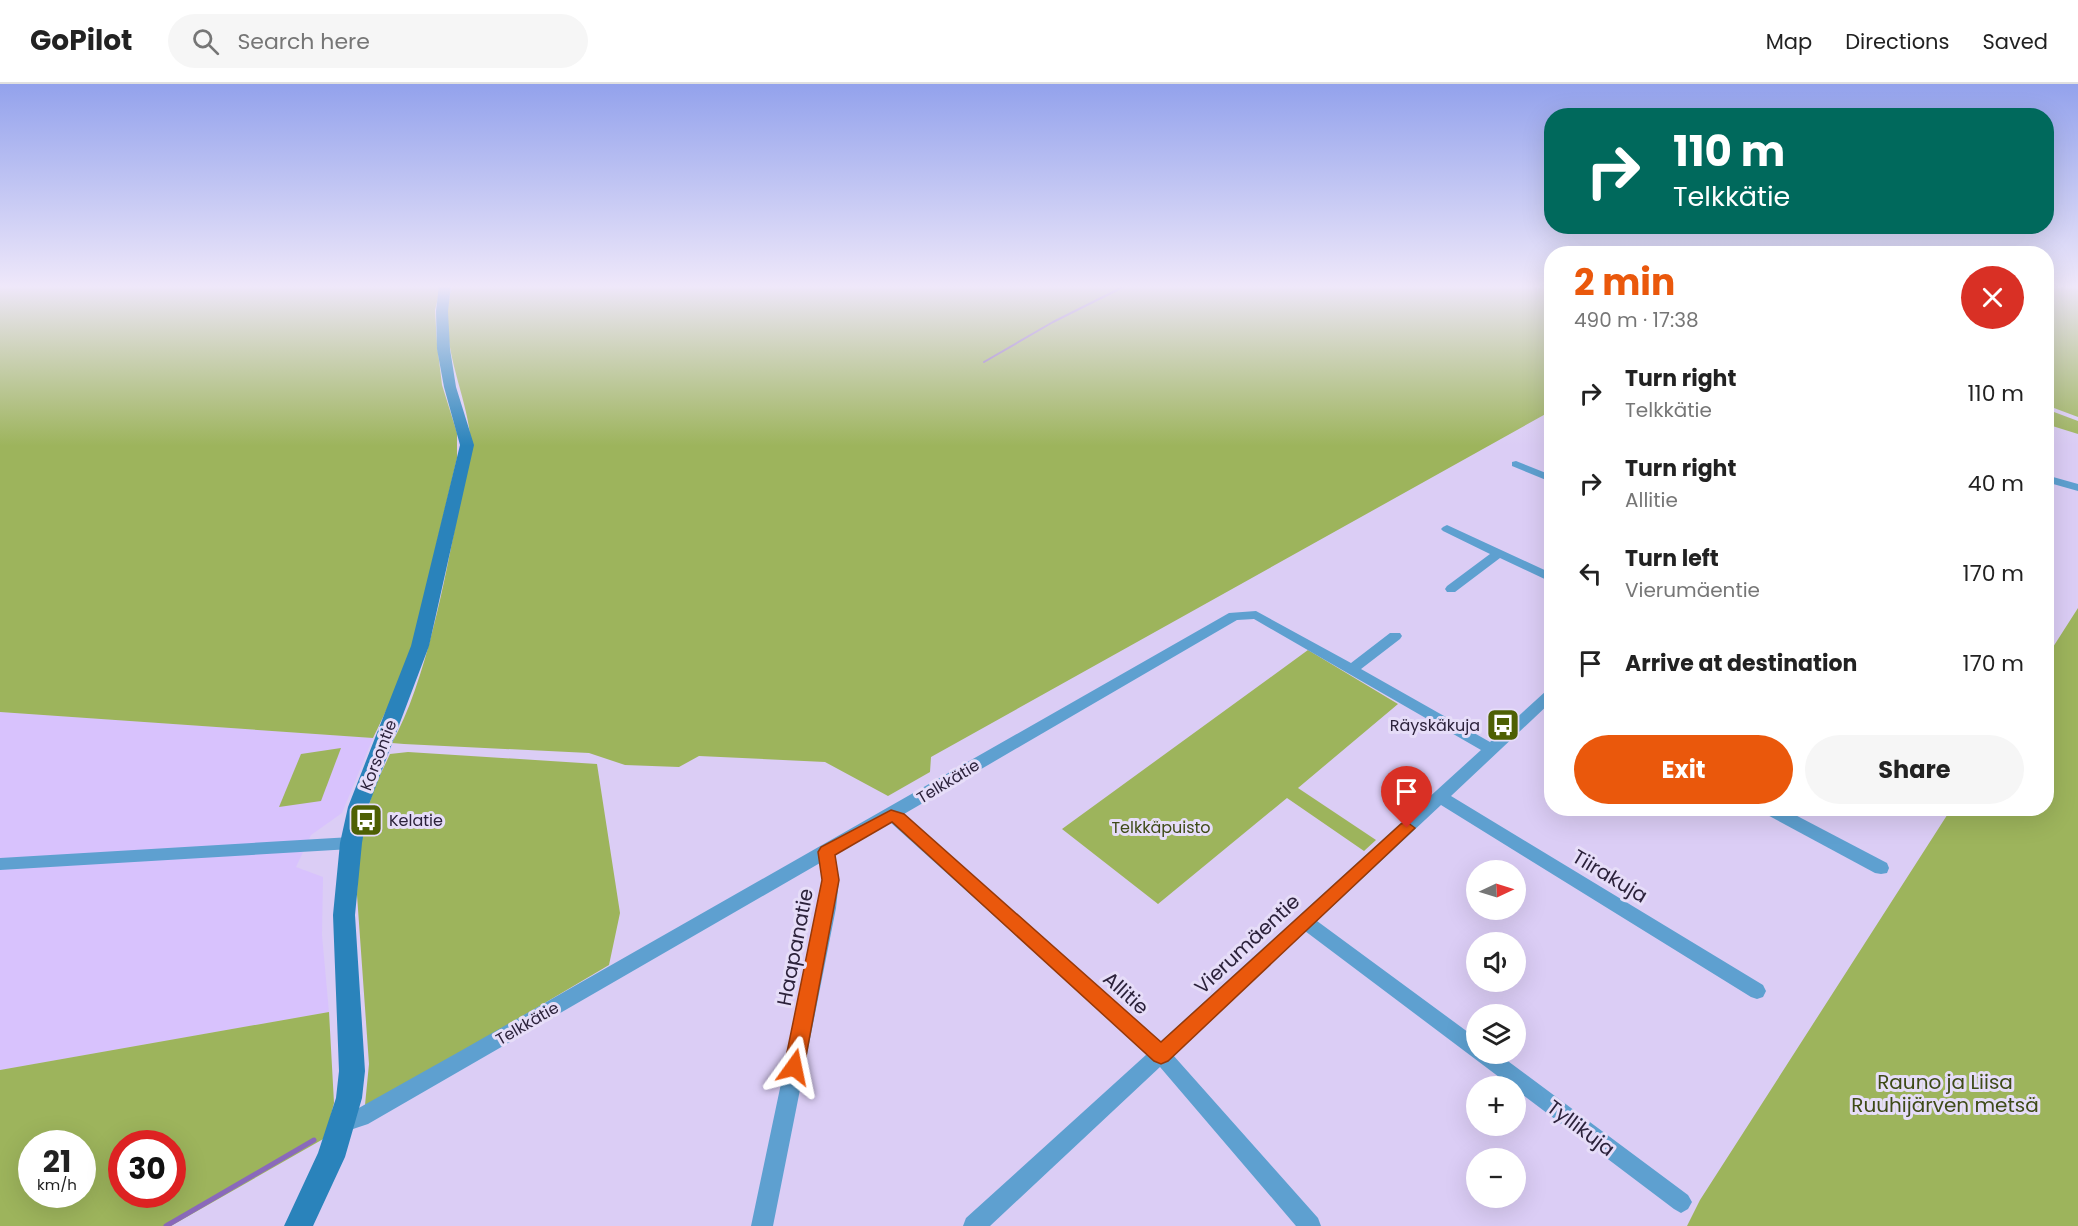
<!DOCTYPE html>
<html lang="en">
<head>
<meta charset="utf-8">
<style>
  :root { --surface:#fff; --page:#f6f6f6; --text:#222; --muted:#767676; --line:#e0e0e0; --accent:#ea580c }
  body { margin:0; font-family:Poppins,sans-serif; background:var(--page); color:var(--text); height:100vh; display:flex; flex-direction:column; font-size:22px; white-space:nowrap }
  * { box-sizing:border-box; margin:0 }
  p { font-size:20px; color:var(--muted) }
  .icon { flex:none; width:33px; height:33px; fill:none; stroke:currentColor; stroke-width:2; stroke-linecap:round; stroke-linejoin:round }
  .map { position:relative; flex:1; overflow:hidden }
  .side { position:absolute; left:1544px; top:162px; width:510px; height:570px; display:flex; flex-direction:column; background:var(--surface); border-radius:24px; box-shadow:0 6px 24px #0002 }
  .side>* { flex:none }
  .hud { position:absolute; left:1544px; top:24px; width:510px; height:126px; border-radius:24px; box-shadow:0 6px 24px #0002; background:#00695c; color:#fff; overflow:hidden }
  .needle { width:39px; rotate:86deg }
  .buttons { position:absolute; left:1466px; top:776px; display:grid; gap:12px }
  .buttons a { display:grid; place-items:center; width:60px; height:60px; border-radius:50%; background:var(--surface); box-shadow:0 6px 24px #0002; font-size:30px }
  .speed { position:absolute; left:18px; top:1046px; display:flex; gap:12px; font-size:30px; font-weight:700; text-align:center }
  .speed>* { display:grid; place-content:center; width:78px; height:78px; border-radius:50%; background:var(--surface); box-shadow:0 6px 24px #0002; line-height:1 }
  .speed small { font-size:15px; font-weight:400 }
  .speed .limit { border:9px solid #d22; background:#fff; color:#111 }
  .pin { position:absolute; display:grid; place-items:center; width:51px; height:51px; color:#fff; margin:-62px -26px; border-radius:50% 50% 50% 0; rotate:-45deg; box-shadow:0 0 6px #0007 }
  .pin .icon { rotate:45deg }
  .me { position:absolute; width:66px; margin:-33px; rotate:12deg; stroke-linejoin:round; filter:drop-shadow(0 0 4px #0008) }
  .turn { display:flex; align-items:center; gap:21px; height:126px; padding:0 30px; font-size:27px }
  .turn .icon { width:78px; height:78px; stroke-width:2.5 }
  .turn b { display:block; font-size:42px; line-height:51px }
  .round { display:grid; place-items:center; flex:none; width:63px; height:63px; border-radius:32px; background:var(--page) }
  .summary { display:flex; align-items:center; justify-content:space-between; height:102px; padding:0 30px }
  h1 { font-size:36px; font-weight:700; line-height:45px; color:var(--accent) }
  .primary-button { display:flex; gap:12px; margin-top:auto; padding:12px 30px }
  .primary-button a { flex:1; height:69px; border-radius:36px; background:var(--accent); color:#fff; font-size:24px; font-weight:700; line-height:69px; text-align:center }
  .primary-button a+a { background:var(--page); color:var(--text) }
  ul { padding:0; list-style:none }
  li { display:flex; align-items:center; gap:18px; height:90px; padding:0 30px }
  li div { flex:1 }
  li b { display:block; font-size:22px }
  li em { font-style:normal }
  header { display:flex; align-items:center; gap:36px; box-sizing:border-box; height:84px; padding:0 30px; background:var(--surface); border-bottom:2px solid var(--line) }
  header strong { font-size:28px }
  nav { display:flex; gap:33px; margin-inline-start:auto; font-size:21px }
  .search { width:420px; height:54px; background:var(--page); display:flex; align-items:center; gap:15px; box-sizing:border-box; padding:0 21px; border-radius:33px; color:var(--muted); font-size:22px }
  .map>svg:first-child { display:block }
  .built { fill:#d8c2fd }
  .green { fill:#9db45c; fill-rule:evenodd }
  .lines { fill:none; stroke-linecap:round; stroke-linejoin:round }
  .stream-far1 { stroke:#8a69bb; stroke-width:2 }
  .stream { stroke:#8a69bb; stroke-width:5 }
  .street { fill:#5ea0d0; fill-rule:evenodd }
  .secondary { fill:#2a83bb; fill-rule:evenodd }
  .route { fill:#ea580c; stroke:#983908; stroke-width:1.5 }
  .labels { text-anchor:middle; stroke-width:6; stroke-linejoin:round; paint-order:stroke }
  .poi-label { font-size:16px; fill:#2c223b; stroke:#e6ddf8; text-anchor:end }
  .street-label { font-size:16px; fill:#2c223b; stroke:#e6ddf8 }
  .park-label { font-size:16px; fill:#3e4a17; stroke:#e6ddf8 }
  .near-street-label { font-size:20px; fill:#2c223b; stroke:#e6ddf8 }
  .near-park-label { font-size:20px; fill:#3e4a17; stroke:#e6ddf8 }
</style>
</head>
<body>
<header>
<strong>GoPilot</strong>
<div class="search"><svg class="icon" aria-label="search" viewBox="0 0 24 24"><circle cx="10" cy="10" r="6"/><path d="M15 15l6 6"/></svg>Search here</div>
<nav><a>Map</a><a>Directions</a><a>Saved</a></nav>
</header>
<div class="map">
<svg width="2078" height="1142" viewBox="0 0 2078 1142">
  <rect width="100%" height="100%" fill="#dbcdf5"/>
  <polygon class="built" points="0,628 373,654 342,729 311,751 296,783 323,793 322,851 329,928 0,986"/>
  <g class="green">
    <polygon points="0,202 441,202 435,226 437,260 442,301 457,349 457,374 413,559 395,608 373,654 0,628"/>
    <path d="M452,202H1551V327L931,673L930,688L888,712L825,678L699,672L679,683L625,681L589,669L404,660L392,659C427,596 446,490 460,417C463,400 472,377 471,359C467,306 436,259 452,202Z"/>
    <polygon points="2046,202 2078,202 2078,333 2046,321"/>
    <polygon points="2046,325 2078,337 2078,350 2046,340"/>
    <polygon points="2078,524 2078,1142 1687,1142 1700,1116 1951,725 2046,724 2046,574"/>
    <polygon points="1308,566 1398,620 1298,704 1376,756 1364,767 1287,714 1158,820 1062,745"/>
    <polygon points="341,664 321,717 279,723 301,670"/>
    <polygon points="408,668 597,680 620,829 609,881 377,1018 365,1021 369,980 357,811 359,755 374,704 390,670"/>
    <path d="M329,928L334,1019L325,1054L171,1142H0V986ZM32,1059H82V1110H32ZM122,1059H172V1110H122Z"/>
  </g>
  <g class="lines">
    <polyline class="stream-far1" points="984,278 1053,238 1125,202"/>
    <polyline class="stream" points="166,1142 314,1056"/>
    <g class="street">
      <polygon points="1516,377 1551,391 1551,398 1512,382 1512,378"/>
      <polygon points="2046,391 2078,400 2078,407 2046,398"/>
      <polygon points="1447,441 1551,489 1551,498 1500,474 1455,508 1447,508 1445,505 1447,502 1490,470 1443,447 1441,445 1443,443"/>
      <path d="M1256,527L1351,579L1390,549H1400L1402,552L1400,555L1361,585L1490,658L1546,607L1551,605V618L1451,712L1763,901L1766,907L1763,913L1757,915L1751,913L1441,721L1317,837L1476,954V969H1497L1688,1111L1692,1118L1688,1125L1681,1129L1674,1125L1515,1005V1002H1511L1305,847L1173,971L1318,1134L1321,1142H1296L1160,983L990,1142H963L966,1134L1147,970L890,738L835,770L839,796L836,824L773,1142H751L818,824L823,796L820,779L368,1040L344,1048L337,1045L334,1038L337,1031L357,1025L464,965L1229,529ZM1254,535L1481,666L1160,958L904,730L1237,536Z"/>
      <polygon points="1760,724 1782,724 1887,779 1889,784 1887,789 1881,790 1875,789 1762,728"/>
      <polygon points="351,753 357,755 359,759 357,763 351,765 0,786 0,774"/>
    </g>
    <polygon class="secondary" points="439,202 451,202 448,227 450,265 456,303 474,361 429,562 368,723 362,759 355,831 365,987 362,1014 345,1073 313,1142 284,1142 318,1069 336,1014 339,987 333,831 340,759 348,723 411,562 460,361 444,303 437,265 436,227"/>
  </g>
  <linearGradient id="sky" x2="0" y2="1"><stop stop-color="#93a2ec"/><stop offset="0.56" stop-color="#efe8fa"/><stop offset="1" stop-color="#efe8fa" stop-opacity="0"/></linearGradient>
  <rect width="2078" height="362" fill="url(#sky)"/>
  <polygon class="route" points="891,726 904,730 1161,958 1401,740 1407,738 1415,744 1168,977 1161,980 1154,977 892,738 835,771 839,796 804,983 801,989 794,992 787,989 784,983 822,796 818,768 821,763"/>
  <defs>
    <g id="bus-square" transform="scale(1.725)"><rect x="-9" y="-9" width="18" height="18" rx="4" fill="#4e6004" stroke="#e6ddf8"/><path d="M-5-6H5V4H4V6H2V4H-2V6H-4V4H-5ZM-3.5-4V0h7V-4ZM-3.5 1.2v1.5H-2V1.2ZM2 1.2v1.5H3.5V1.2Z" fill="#fff"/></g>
  </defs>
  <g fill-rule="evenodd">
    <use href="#bus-square" x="1503" y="641"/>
    <use href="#bus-square" x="366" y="736"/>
  </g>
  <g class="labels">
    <g class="poi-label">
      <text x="1480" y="647">Räyskäkuja</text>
      <text x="389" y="742" text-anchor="start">Kelatie</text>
    </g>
    <g class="street-label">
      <text transform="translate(378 671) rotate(-69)" y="6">Korsontie</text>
      <text transform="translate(948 697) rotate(-31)" y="6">Telkkätie</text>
      <text transform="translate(527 939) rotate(-30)" y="6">Telkkätie</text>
    </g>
    <g class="park-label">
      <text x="1161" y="749">Telkkäpuisto</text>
    </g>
    <g class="near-street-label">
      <text transform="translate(1610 792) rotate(31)" y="7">Tiirakuja</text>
      <text transform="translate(1247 860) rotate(-43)" y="7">Vierumäentie</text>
      <text transform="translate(795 863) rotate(-79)" y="7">Haapanatie</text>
      <text transform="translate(1126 909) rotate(42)" y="7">Allitie</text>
      <text transform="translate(1581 1044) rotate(37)" y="7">Tyllikuja</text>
    </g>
    <g class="near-park-label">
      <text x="1945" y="1005">Rauno ja Liisa<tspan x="1945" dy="23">Ruuhijärven metsä</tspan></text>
    </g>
  </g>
</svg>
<div class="buttons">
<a><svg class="needle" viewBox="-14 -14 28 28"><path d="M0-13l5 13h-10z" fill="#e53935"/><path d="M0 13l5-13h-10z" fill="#767676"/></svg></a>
<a><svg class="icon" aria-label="sound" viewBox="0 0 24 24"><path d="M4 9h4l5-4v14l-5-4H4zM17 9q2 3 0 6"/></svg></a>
<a><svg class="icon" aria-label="layers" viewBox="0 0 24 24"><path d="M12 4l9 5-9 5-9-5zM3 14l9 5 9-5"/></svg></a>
<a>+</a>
<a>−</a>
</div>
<div class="speed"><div>21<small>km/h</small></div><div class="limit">30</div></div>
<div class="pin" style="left:1407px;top:744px;background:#d93025"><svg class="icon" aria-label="arrive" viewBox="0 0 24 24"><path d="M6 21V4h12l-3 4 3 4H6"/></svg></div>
<svg class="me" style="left:794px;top:983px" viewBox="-20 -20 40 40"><path d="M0-17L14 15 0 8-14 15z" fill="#ea580c" stroke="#fff" stroke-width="4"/></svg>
<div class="hud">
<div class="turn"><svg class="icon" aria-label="right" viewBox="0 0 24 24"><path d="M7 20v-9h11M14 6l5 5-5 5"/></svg><div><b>110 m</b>Telkkätie</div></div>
</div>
<section class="side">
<div class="summary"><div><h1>2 min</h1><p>490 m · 17:38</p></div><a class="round" style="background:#d93025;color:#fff"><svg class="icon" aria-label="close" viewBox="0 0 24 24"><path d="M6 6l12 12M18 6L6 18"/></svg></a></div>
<ul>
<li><svg class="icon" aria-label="right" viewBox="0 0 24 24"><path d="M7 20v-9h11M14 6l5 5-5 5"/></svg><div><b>Turn right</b><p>Telkkätie</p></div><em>110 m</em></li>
<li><svg class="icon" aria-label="right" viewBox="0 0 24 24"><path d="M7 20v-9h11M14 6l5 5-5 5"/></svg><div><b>Turn right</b><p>Allitie</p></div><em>40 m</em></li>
<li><svg class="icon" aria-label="left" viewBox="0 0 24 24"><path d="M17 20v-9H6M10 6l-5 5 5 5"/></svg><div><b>Turn left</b><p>Vierumäentie</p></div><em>170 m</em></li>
<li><svg class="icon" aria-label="arrive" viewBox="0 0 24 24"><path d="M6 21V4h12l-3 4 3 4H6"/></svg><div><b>Arrive at destination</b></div><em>170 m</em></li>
</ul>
<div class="primary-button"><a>Exit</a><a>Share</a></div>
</section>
</div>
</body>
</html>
